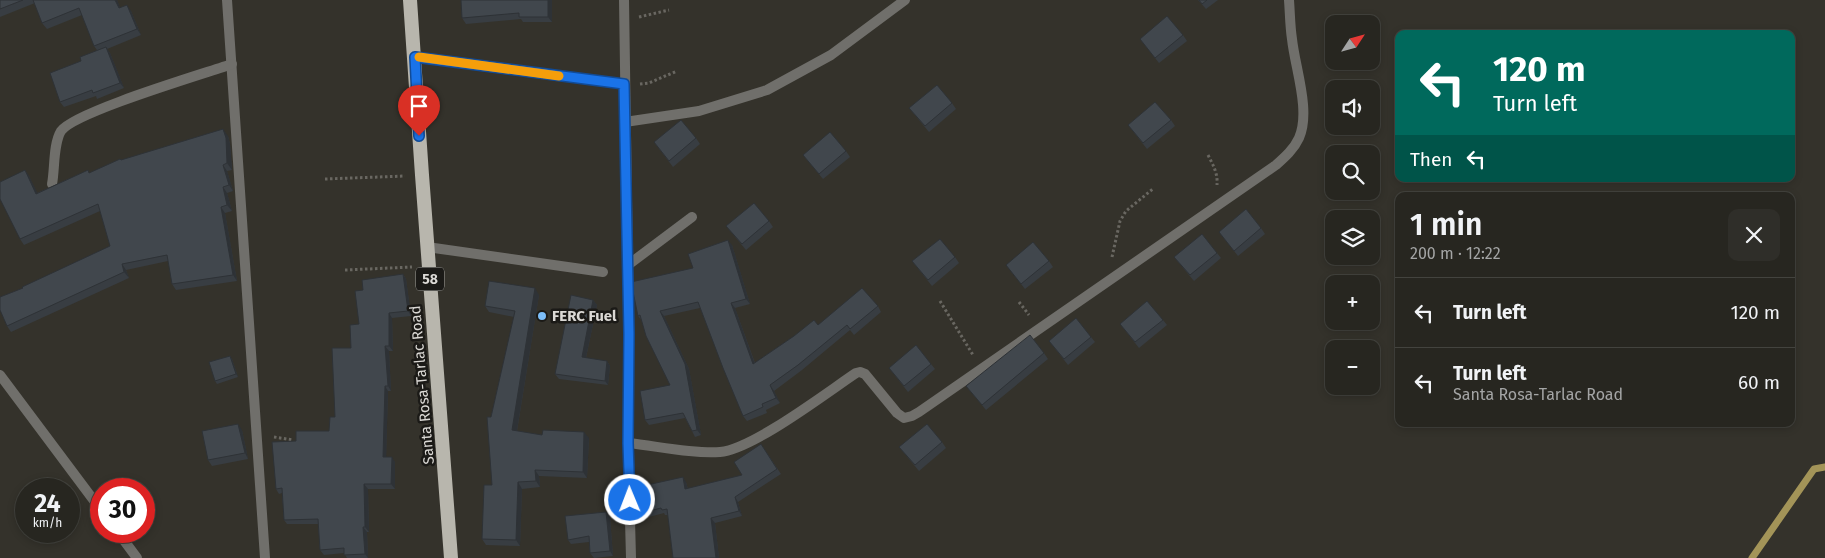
<!DOCTYPE html>
<html lang="en">
<head>
<meta charset="utf-8">
<style>
  :root { --surface:#272620; --page:#2f2e29; --text:#f1f3f6; --muted:#a4a5a5; --line:#43433e }
  body { margin:0; font-family:"Fira Sans",sans-serif; background:var(--page); color:var(--text); height:100vh; display:flex; flex-direction:column; font-size:19px; white-space:nowrap }
  * { box-sizing:border-box; margin:0 }
  p { font-size:16px; color:var(--muted) }
  .icon { flex:none; width:28px; height:28px; fill:none; stroke:currentColor; stroke-width:2; stroke-linecap:round; stroke-linejoin:round }
  .map { position:relative; flex:1; overflow:hidden }
  .side { position:absolute; left:1395px; top:192px; width:400px; height:235px; display:flex; flex-direction:column; background:var(--surface); border-radius:10px; box-shadow:0 2px 8px #0003,0 0 0 1px var(--line) }
  .side>* { flex:none }
  .banner { position:absolute; left:1395px; top:30px; width:400px; height:152px; border-radius:10px; box-shadow:0 2px 8px #0003,0 0 0 1px var(--line); background:#00695c; color:#fff; overflow:hidden }
  .needle { width:32px; rotate:54deg }
  .tools { position:absolute; left:1325px; top:15px; display:grid; gap:10px }
  .tools a { display:grid; place-items:center; width:55px; height:55px; border-radius:10px; background:var(--surface); box-shadow:0 2px 8px #0003,0 0 0 1px var(--line); font-size:25px }
  .speed { position:absolute; left:15px; top:478px; display:flex; gap:10px; font-size:25px; font-weight:700; text-align:center }
  .speed>* { display:grid; place-content:center; width:65px; height:65px; border-radius:50%; background:var(--surface); box-shadow:0 2px 8px #0003,0 0 0 1px var(--line); line-height:1 }
  .speed small { font-size:12px; font-weight:400 }
  .speed .limit { border:8px solid #d22; background:#fff; color:#111 }
  .pin { position:absolute; display:grid; place-items:center; width:42px; height:42px; color:#fff; margin:-51px -21px; border-radius:50% 50% 50% 0; rotate:-45deg; box-shadow:0 0 5px #0007 }
  .pin .icon { rotate:45deg }
  .me { position:absolute; width:55px; margin:-28px; rotate:359deg; stroke-linejoin:round; filter:drop-shadow(0 0 4px #0008) }
  .turn { display:flex; align-items:center; gap:18px; height:105px; padding:0 15px; font-size:22px }
  .turn .icon { width:65px; height:65px; stroke-width:2.5 }
  .turn b { display:block; font-size:35px; line-height:42px }
  .then { display:flex; align-items:center; height:48px; padding:0 15px; background:#0003; gap:10px; font-size:19px }
  .round { display:grid; place-items:center; flex:none; width:52px; height:52px; border-radius:10px; background:var(--page) }
  .head { display:flex; align-items:center; justify-content:space-between; height:85px; padding:0 15px }
  h1 { font-size:30px; font-weight:600; line-height:38px }
  ul { padding:0; list-style:none }
  li { display:flex; align-items:center; gap:15px; height:70px; padding:0 15px; border-top:1px solid var(--line) }
  li div { flex:1 }
  li b { display:block; font-size:19px }
  li em { font-style:normal }
  .map>svg:first-child { display:block }
  .lines { fill:none; stroke-linecap:round; stroke-linejoin:round }
  .stream { stroke:#a39458; stroke-width:7 }
  .path { stroke:#696761; stroke-width:3; stroke-dasharray:2.5 2.5; stroke-linecap:butt }
  .service { stroke:#706f6b; stroke-width:10 }
  .minor { stroke:#706f6b; stroke-width:10 }
  .trunk { stroke:#b8b6ad; stroke-width:14 }
  .wall { fill:#383d42 }
  .shaded-wall { fill:#2e3236 }
  .building { fill:#41474d; stroke:#2e3236 }
  .route-casing { stroke:#114b97; stroke-width:12 }
  .route { stroke:#1a73e8; stroke-width:9 }
  .slow { stroke:#f59e0b; stroke-width:9 }
  .poi-dot { fill:#7cbef9; stroke:#1b1a17; stroke-width:2 }
  .labels { text-anchor:middle; stroke-width:5; stroke-linejoin:round; paint-order:stroke }
  .shield { fill:#1b1a17; stroke:#a1a09c; stroke-width:1 }
  .shield-label { font-size:14px; font-weight:bold; fill:#dbd9d5 }
  .poi-label { font-size:15px; font-weight:bold; fill:#dbd9d5; stroke:#1b1a17; text-anchor:start }
  .street-label { font-size:15px; fill:#dbd9d5; stroke:#1b1a17 }
</style>
</head>
<body>
<div class="map">
<svg width="1825" height="558" viewBox="0 0 1825 558">
  <rect width="100%" height="100%" fill="#34322b"/>
  <g class="lines">
    <polyline class="stream" points="1752,558 1814,469 1825,467"/>
    <g class="path">
      <polyline points="639,17 669,10"/>
      <polyline points="640,84 649,83 677,71"/>
      <path d="M1208,155C1213,165 1218,173 1217,185"/>
      <polyline points="325,179 405,176"/>
      <polyline points="1112,257 1120,221 1126,211 1154,188"/>
      <polyline points="345,270 412,267"/>
      <polyline points="940,301 973,355"/>
      <polyline points="1019,302 1029,315"/>
      <polyline points="274,437 293,440"/>
    </g>
    <g class="service">
      <polyline points="427,247 603,272"/>
      <polyline points="628,265 692,217"/>
    </g>
    <g class="minor">
      <polyline points="227,0 265,558"/>
      <polyline points="624,0 629,334 628,443 631,558"/>
      <polyline points="415,57 624,84"/>
      <polyline points="625,122 699,111 767,90 831,55 905,0"/>
      <path d="M52,184C55,169 53,144 61,131C74,112 203,74 232,64"/>
      <polyline points="0,375 101,510"/>
      <path d="M628,443C657,446 692,454 720,452C753,449 826,393 856,373L860,372L865,374L897,413L904,418L912,416L919,412L1276,165C1285,157 1294,149 1299,138C1311,111 1295,68 1292,39C1290,26 1290,13 1289,0"/>
      <polyline points="117,531 137,558"/>
    </g>
    <polyline class="trunk" points="410,0 422,175 451,558"/>
  </g>
  <g class="wall">
    <polygon points="0,0 117,0 120,8 131,11 141,35 107,49 110,53 124,88 97,99 96,96 64,107 60,102 81,61 97,50 94,46 82,15 47,29 42,23 35,3 0,17"/>
    <polygon points="461,0 552,0 552,22 523,22 521,19 466,24 462,18"/>
    <polygon points="1198,0 1218,0 1206,9"/>
    <polygon points="1183,35 1187,41 1159,63 1140,39"/>
    <polygon points="952,103 956,109 929,132 909,108"/>
    <polygon points="1171,120 1175,126 1147,149 1128,125"/>
    <polygon points="228,136 230,144 232,170 227,171 233,191 227,193 232,211 225,213 237,281 176,290 172,284 168,261 126,270 129,278 11,332 7,326 23,288 110,246 100,211 24,245 20,239 25,170 29,176 37,193 88,170 89,173 121,160"/>
    <polygon points="696,138 700,144 673,167 654,142"/>
    <polygon points="846,151 850,157 823,179 803,155"/>
    <polygon points="769,221 773,227 746,250 726,226"/>
    <polygon points="1261,228 1265,234 1238,256 1219,232"/>
    <polygon points="732,245 750,304 735,308 755,363 818,325 878,306 881,312 854,335 850,330 802,370 774,391 780,403 766,410 767,413 747,421 743,416 700,308 664,316 689,369 701,435 695,437 692,431 685,418 649,425 645,420 670,385 642,321 638,316 693,268"/>
    <polygon points="1217,253 1221,258 1194,281 1174,257"/>
    <polygon points="955,257 959,263 932,286 912,261"/>
    <polygon points="1049,261 1053,267 1025,289 1006,265"/>
    <polygon points="403,274 406,279 411,316 392,318 393,351 389,351 391,391 388,391 386,457 395,462 395,489 368,489 369,532 367,532 368,558 347,558 344,553 324,555 320,550 318,524 287,524 284,520 282,493 279,494 276,489 296,441 329,431 335,417 351,348 359,324 363,290"/>
    <polygon points="539,295 517,431 542,435 589,438 587,478 539,476 540,487 522,489 520,546 486,545 482,539 492,485 491,417 514,317 489,312 485,306"/>
    <polygon points="593,300 597,305 586,358 607,361 610,366 608,385 559,379 555,374"/>
    <polygon points="1163,320 1167,325 1139,348 1120,324"/>
    <polygon points="1091,337 1095,342 1068,365 1049,341"/>
    <polygon points="1044,353 1048,359 986,410 966,386"/>
    <polygon points="230,356 232,359 238,377 217,384 215,381"/>
    <polygon points="931,364 935,369 908,392 889,368"/>
    <polygon points="242,430 248,459 212,466 208,460"/>
    <polygon points="942,442 946,448 919,471 899,447"/>
    <polygon points="761,444 781,474 738,502 742,516 715,523 719,558 673,558 668,515 665,515 664,513 649,517 645,512 686,482 688,489 742,475"/>
    <polygon points="606,512 610,517 613,556 594,558 590,553 589,542 571,544 568,540"/>
  </g>
  <g class="shaded-wall">
    <polygon points="115,0 117,0 123,15 119,8"/>
    <polygon points="548,0 552,0 552,22 548,17"/>
    <polygon points="127,5 131,11 141,35 137,29"/>
    <polygon points="106,47 110,53 124,88 120,83"/>
    <polygon points="223,129 228,136 230,144 232,170 227,163"/>
    <polygon points="223,165 227,171 233,191 229,185"/>
    <polygon points="25,170 29,176 41,200 36,194"/>
    <polygon points="223,187 227,193 232,211 227,205"/>
    <polygon points="221,207 225,213 237,281 233,275"/>
    <polygon points="728,240 732,245 750,304 746,299"/>
    <polygon points="122,264 126,270 129,278 124,272"/>
    <polygon points="403,274 406,279 411,316 408,311"/>
    <polygon points="535,288 539,295 516,436 512,430"/>
    <polygon points="593,300 597,305 585,362 582,357"/>
    <polygon points="731,303 735,308 757,370 753,364"/>
    <polygon points="660,311 664,316 689,369 701,435 697,430"/>
    <polygon points="389,313 392,318 393,351 389,346"/>
    <polygon points="385,346 389,351 391,391 388,386"/>
    <polygon points="230,356 232,359 238,377 236,374"/>
    <polygon points="607,361 610,366 608,385 605,381"/>
    <polygon points="770,385 774,391 780,403 776,398"/>
    <polygon points="385,386 388,391 386,462 383,457"/>
    <polygon points="238,424 242,430 248,459 245,453"/>
    <polygon points="584,432 589,438 587,478 583,472"/>
    <polygon points="392,457 395,462 395,489 391,484"/>
    <polygon points="535,470 539,476 540,487 536,481"/>
    <polygon points="683,477 686,482 689,494 685,489"/>
    <polygon points="518,482 522,489 520,546 516,540"/>
    <polygon points="364,484 368,489 369,532 365,527"/>
    <polygon points="735,497 738,502 742,516 739,511"/>
    <polygon points="606,512 610,517 613,556 610,551"/>
    <polygon points="711,518 715,523 719,558 716,558"/>
    <polygon points="363,527 367,532 368,558 365,554"/>
  </g>
  <g class="building">
    <polygon points="0,0 23,0 0,9"/>
    <polygon points="33,0 115,0 119,8 127,5 137,29 94,46 79,8 42,23"/>
    <polygon points="461,0 548,0 548,17 519,17 519,13 462,18"/>
    <polygon points="1199,0 1207,0 1202,4"/>
    <polygon points="1167,16 1183,35 1155,58 1140,39"/>
    <polygon points="106,47 120,83 93,93 92,90 60,102 50,73 81,61 80,57"/>
    <polygon points="937,85 952,103 925,126 909,108"/>
    <polygon points="1155,102 1171,120 1143,143 1128,125"/>
    <polygon points="681,120 696,138 669,161 654,142"/>
    <polygon points="223,129 226,138 227,163 223,165 229,185 223,187 227,205 221,207 233,275 172,284 167,255 122,264 124,272 7,326 0,310 0,297 23,288 22,287 110,246 98,204 20,239 0,199 0,182 25,170 36,194 88,170 89,173 120,159 121,160"/>
    <polygon points="830,132 846,151 819,174 803,155"/>
    <polygon points="754,203 769,221 742,244 726,226"/>
    <polygon points="1246,209 1261,228 1234,251 1219,232"/>
    <polygon points="1202,234 1217,253 1190,275 1174,257"/>
    <polygon points="940,239 955,257 928,280 912,261"/>
    <polygon points="728,240 746,299 731,303 753,364 794,336 814,320 818,325 862,288 878,306 850,329 847,325 798,365 770,385 776,398 762,404 763,407 743,416 723,368 698,302 660,311 685,364 697,430 692,431 683,413 645,420 640,391 670,385 646,336 640,315 638,316 631,282 693,268 688,254"/>
    <polygon points="1033,242 1049,261 1021,284 1006,265"/>
    <polygon points="403,274 408,311 389,313 389,346 385,346 388,386 385,386 383,457 392,457 391,484 364,484 365,527 363,527 365,554 344,555 344,548 320,550 318,519 284,520 282,488 276,489 272,442 296,441 296,431 329,431 330,417 335,417 332,348 351,348 350,325 359,324 355,291 363,290 362,280"/>
    <polygon points="489,281 535,288 512,430 542,435 543,430 584,432 583,472 535,470 536,481 518,482 516,540 482,539 484,485 492,485 487,417 491,417 515,311 485,306"/>
    <polygon points="571,295 593,300 582,357 607,361 605,381 555,374"/>
    <polygon points="1147,301 1163,320 1135,342 1120,324"/>
    <polygon points="1076,318 1091,337 1064,359 1049,341"/>
    <polygon points="1030,335 1044,353 982,405 966,386"/>
    <polygon points="916,345 931,364 904,386 889,368"/>
    <polygon points="230,356 236,374 215,381 209,362"/>
    <polygon points="238,424 245,453 208,460 202,431"/>
    <polygon points="927,424 942,442 915,465 899,447"/>
    <polygon points="761,444 777,469 735,497 739,511 711,518 716,558 673,558 667,509 662,510 661,508 645,512 638,487 683,477 685,489 742,475 734,462"/>
    <polygon points="606,512 610,551 590,553 589,536 568,540 565,516"/>
  </g>
  <g class="lines">
    <g class="route-casing">
      <polyline id="route" points="419,136 415,57 624,84 629,334 628,443 630,500"/>
    </g>
    <use href="#route" class="route"/>
    <polyline class="slow" points="419,57 559,76"/>
  </g>
  <circle class="poi-dot" cx="542" cy="316" r="5"/>
  <g class="labels">
    <rect class="shield" x="416" y="267.5" width="28" height="23" rx="4"/>
    <g class="shield-label">
      <text x="430" y="284">58</text>
    </g>
    <g class="poi-label">
      <text x="552" y="321">FERC Fuel</text>
    </g>
    <g class="street-label">
      <text transform="translate(422 385) rotate(-95)" y="5">Santa Rosa-Tarlac Road</text>
    </g>
  </g>
</svg>
<div class="tools">
<a><svg class="needle" viewBox="-14 -14 28 28"><path d="M0-13l5 13h-10z" fill="#e53935"/><path d="M0 13l5-13h-10z" fill="#a4a5a5"/></svg></a>
<a><svg class="icon" aria-label="sound" viewBox="0 0 24 24"><path d="M4 9h4l5-4v14l-5-4H4zM17 9q2 3 0 6"/></svg></a>
<a><svg class="icon" aria-label="search" viewBox="0 0 24 24"><circle cx="10" cy="10" r="6"/><path d="M15 15l6 6"/></svg></a>
<a><svg class="icon" aria-label="layers" viewBox="0 0 24 24"><path d="M12 4l9 5-9 5-9-5zM3 14l9 5 9-5"/></svg></a>
<a>+</a>
<a>−</a>
</div>
<div class="speed"><div>24<small>km/h</small></div><div class="limit">30</div></div>
<div class="pin" style="left:419px;top:136px;background:#d93025"><svg class="icon" aria-label="arrive" viewBox="0 0 24 24"><path d="M6 21V4h12l-3 4 3 4H6"/></svg></div>
<svg class="me" style="left:630px;top:500px" viewBox="-20 -20 40 40"><circle r="17" fill="#1a73e8" stroke="#fff" stroke-width="3"/><path d="M0-11L8 9 0 5-8 9z" fill="#fff"/></svg>
<div class="banner">
<div class="turn"><svg class="icon" aria-label="left" viewBox="0 0 24 24"><path d="M17 20v-9H6M10 6l-5 5 5 5"/></svg><div><b>120 m</b>Turn left</div></div>
<div class="then">Then<svg class="icon" aria-label="left" viewBox="0 0 24 24"><path d="M17 20v-9H6M10 6l-5 5 5 5"/></svg></div>
</div>
<section class="side">
<div class="head"><div><h1>1 min</h1><p>200 m · 12:22</p></div><a class="round"><svg class="icon" aria-label="close" viewBox="0 0 24 24"><path d="M6 6l12 12M18 6L6 18"/></svg></a></div>
<ul>
<li><svg class="icon" aria-label="left" viewBox="0 0 24 24"><path d="M17 20v-9H6M10 6l-5 5 5 5"/></svg><div><b>Turn left</b></div><em>120 m</em></li>
<li><svg class="icon" aria-label="left" viewBox="0 0 24 24"><path d="M17 20v-9H6M10 6l-5 5 5 5"/></svg><div><b>Turn left</b><p>Santa Rosa-Tarlac Road</p></div><em>60 m</em></li>
</ul>
</section>
</div>
</body>
</html>
